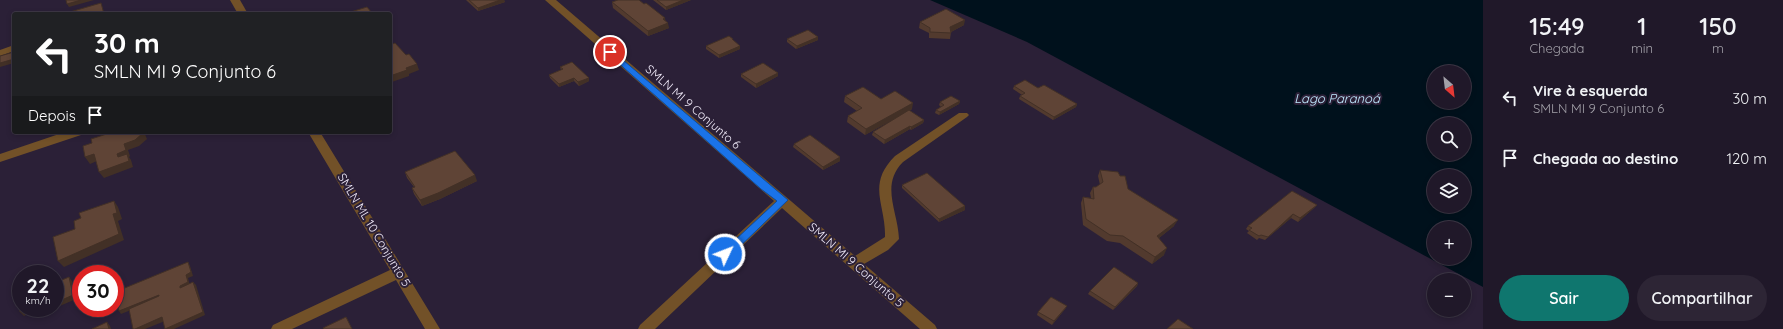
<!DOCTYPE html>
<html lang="pt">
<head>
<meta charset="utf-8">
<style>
  :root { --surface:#201829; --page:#2d2535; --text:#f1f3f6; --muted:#a2a0a8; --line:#3d3746; --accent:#0f766e }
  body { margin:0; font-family:Quicksand,sans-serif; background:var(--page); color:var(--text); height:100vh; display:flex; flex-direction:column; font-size:15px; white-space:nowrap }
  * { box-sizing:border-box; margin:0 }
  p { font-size:13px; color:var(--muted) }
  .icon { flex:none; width:22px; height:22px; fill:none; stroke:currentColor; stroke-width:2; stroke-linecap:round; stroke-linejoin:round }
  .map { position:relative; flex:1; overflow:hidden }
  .details { display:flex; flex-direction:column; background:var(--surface); width:300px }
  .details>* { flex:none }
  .banner { position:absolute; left:12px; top:12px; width:380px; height:122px; border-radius:4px; box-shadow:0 2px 6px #0003,0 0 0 1px var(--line); background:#202124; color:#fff; overflow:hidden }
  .needle { width:26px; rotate:152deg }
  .fabs { position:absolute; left:1427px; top:65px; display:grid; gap:8px }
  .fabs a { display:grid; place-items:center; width:44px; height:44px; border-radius:50%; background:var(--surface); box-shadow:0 2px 6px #0003,0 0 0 1px var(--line); font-size:20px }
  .speed { position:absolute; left:12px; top:265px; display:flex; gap:8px; font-size:20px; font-weight:700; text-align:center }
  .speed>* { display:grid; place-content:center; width:52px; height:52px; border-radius:50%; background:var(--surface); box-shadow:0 2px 6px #0003,0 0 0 1px var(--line); line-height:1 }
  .speed small { font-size:10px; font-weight:400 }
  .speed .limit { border:6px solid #d22; background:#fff; color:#111 }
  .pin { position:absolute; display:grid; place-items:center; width:34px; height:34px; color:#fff; margin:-17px; border:2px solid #fff; border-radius:50%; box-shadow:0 1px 4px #0007 }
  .me { position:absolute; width:44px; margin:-22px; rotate:47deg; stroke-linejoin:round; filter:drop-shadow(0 0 3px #0008) }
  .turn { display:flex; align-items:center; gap:14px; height:84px; padding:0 16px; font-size:18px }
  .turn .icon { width:52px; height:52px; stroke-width:2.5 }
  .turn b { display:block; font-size:28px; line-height:34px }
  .then { display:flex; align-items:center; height:38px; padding:0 16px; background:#0003; gap:8px; font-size:15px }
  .eta { display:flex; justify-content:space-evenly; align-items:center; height:68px; text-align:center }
  .eta b { font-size:24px; font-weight:600; line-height:28px }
  .button { display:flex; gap:8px; margin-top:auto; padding:8px 16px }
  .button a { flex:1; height:46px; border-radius:24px; background:var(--accent); color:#fff; font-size:16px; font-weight:600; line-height:46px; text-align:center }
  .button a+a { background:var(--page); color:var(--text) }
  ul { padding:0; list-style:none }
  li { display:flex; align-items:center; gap:12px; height:60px; padding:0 16px }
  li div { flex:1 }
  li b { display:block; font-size:15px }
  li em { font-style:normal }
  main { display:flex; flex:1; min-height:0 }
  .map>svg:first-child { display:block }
  .water { fill:#00111c; fill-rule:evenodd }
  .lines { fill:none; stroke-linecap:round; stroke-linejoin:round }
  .street { fill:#725128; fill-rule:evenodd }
  .wall { fill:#523a2e }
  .shaded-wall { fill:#423026 }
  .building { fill:#5f4436; stroke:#423026 }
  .route { fill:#1a73e8; stroke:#114b97 }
  .labels { text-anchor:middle; stroke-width:4; stroke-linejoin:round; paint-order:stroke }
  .street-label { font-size:12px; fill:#f0eaf9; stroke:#2b2037 }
  .water-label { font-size:13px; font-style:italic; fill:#bfe9fe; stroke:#2b2037 }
</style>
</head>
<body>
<main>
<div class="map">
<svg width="1483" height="329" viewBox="0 0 1483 329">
  <rect width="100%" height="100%" fill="#2b2037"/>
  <path class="water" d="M930,0H1483V287L1027,42ZM1434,72H1464V102H1434ZM1434,124H1464V154H1434ZM1434,176H1464V206H1434ZM1434,228H1464V258H1434Z"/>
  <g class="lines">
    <g class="street">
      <polygon points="230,0 240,0 248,14 238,14"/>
      <path d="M545,0H556L855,256L885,237C886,204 866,185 895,156L959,113H967L969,115L967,117L903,162C880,185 898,211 899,239L888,250L864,264L935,325L937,329H920L782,208L655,329H638L640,325L774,201Z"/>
      <polygon points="14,45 14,51 0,56 0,50"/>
      <polygon points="65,132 83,132 81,135 0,162 0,154"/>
      <polygon points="308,132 320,132 440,329 425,329 396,280 292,329 271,329 273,325 390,270"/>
    </g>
  </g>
  <g class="wall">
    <polygon points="466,0 504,0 505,2 478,11"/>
    <polygon points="653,0 691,0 666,10"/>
    <polygon points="612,2 665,21 669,28 648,36 613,8"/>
    <polygon points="920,22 964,25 951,32 950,39 929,38 929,33 919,28"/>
    <polygon points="787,39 818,40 796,49 787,42"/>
    <polygon points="733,41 740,49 719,58 706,49 706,46"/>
    <polygon points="560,67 589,81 579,86 574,81 559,87 550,78 549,75 561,70"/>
    <polygon points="741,74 778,76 756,88 741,77"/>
    <polygon points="1014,86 1038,88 1077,104 1076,107 1053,120 1019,99 1020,96 1022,95 1013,89"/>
    <polygon points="845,96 881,99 912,109 909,111 924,120 923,123 911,130 910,129 884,144 872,135 873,132 899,116 865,135 847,122 848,116 857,111 844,102"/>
    <polygon points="960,101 959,104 939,115 935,113 936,110 941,107 939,105 940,102"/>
    <polygon points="794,144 840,157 840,161 823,170 793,147"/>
    <polygon points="1100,170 1120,176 1128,189 1174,226 1159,238 1164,255 1152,264 1120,243 1107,241 1083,225 1081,203 1083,197 1091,198 1090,193 1093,187 1096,187 1100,185 1098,176"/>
    <polygon points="405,172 477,181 440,199 422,206 414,194 412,188 414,187 407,178"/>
    <polygon points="902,185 965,206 965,210 939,222 902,188"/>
    <polygon points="1317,205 1314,208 1298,222 1291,218 1265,240 1259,238 1257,240 1247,233 1249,231 1246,229 1248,226"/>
    <polygon points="1138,283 1137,286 1113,310 1088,294 1090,291"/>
    <polygon points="1067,306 1065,309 1052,325 1037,315 1038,312"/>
  </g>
  <g class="shaded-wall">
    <polygon points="81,0 94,0 69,7 67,4"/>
    <polygon points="500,0 504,0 505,2 478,11 478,8"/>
    <polygon points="683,0 691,0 666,10 666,7"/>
    <polygon points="665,18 666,24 668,23 669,28 648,36 648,31"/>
    <polygon points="965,20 964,25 949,33 950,27"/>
    <polygon points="818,37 818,40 796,49 797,46"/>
    <polygon points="740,46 740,49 719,58 719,55"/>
    <polygon points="14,59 14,63 0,67 0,63"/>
    <polygon points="417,64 419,70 409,74 409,76 392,82 390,76 406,68"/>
    <polygon points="778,73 778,76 756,88 756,84"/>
    <polygon points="574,78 574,81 559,87 559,84"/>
    <polygon points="589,78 589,81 579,86 578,82"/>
    <polygon points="960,101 959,104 939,115 940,112"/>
    <polygon points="913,103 912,109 865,135 866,129"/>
    <polygon points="1077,104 1076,107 1053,120 1054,117"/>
    <polygon points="924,120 923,123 911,130 911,127"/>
    <polygon points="910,126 910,129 884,144 885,140"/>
    <polygon points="142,132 144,132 147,139 139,146 128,150 130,156 129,157 131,160 133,167 104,178 99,172 117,154 124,144"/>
    <polygon points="94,154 99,160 90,164 85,157"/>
    <polygon points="840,157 840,161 823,170 823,167"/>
    <polygon points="475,175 477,181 440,199 422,206 420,200"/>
    <polygon points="114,201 118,207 122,219 118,221 124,240 64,267 58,261 113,214"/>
    <polygon points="1317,205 1314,208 1298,222 1300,218"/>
    <polygon points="965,206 965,210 939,222 939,219"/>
    <polygon points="1293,214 1291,218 1265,240 1268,237"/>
    <polygon points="1178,220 1174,226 1154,242 1157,236"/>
    <polygon points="1167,248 1164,255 1152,264 1155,257"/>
    <polygon points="188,262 190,266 193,276 188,278 190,286 180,288 180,286 186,275"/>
    <polygon points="69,277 72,281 76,299 55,308 55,303"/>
    <polygon points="193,282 196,285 205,315 174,329 165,329"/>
    <polygon points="1138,283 1137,286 1113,310 1115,307"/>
    <polygon points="159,295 161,298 121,314 119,311"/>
    <polygon points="1067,306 1065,309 1052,325 1054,321"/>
    <polygon points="31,308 34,311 24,316 20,312"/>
    <polygon points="43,308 54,308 35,316 32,313"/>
    <polygon points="162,317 165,321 145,329 135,329"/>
    <polygon points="107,322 110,326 111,329 109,329"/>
  </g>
  <g class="building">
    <polygon points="66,0 81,0 67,4"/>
    <polygon points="469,0 500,0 478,8"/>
    <polygon points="618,0 639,0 644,4 646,3 665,18 663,19 668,23 648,31 612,2"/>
    <polygon points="657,0 683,0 666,7"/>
    <polygon points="101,3 104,14 63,14"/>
    <polygon points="367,7 372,13 344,14"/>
    <polygon points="946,9 965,20 950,27 951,33 930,32 930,28 920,22"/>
    <polygon points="808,30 818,37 797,46 787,39"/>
    <polygon points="729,36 733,39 732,39 740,46 719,55 706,46"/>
    <polygon points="395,43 406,55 409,54 417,64 406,68 407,70 390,76 390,45"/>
    <polygon points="14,52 14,59 0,63 0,56"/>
    <polygon points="572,62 589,78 578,82 574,78 559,84 549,75 563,69 560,67"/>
    <polygon points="763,63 778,73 756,84 741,74"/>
    <polygon points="1025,80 1038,88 1044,85 1077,104 1054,117 1020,96 1025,93 1014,86"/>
    <polygon points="863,87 881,99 895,91 913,103 866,129 848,116 862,108 845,96"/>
    <polygon points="951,96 960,101 940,112 936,110 944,105 940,102"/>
    <polygon points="909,110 924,120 911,127 910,126 885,140 873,132"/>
    <polygon points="113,132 142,132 143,133 135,140 124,144 126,150 117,154 118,157 127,154 129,161 99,172 94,154 85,157 83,146 92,143 91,139"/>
    <polygon points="810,135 840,157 823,167 794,144"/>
    <polygon points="455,151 475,175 438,193 420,200 412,188 415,187 405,172"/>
    <polygon points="1100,170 1118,172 1120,176 1125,176 1128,189 1178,220 1157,236 1167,248 1155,257 1123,236 1110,235 1086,219 1083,197 1094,199 1093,187 1096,187 1103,182"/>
    <polygon points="927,173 965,206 939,219 902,185"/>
    <polygon points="1292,191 1317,205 1300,218 1293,214 1268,237 1261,235 1259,236 1249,230 1252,228 1248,226"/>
    <polygon points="114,201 117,213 113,214 119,234 58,261 53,237 75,229 74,221 81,218 79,213"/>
    <polygon points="188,262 191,272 186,275 188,282 180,286 180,288 193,282 203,312 165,329 162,317 135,329 133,329 129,309 159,296 159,295 119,311 115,292"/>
    <polygon points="1114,267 1138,283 1115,307 1090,291"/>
    <polygon points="69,277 73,295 55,303 55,283"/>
    <polygon points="21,297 21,308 43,308 32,313 31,308 20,312 18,298"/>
    <polygon points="1051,297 1067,306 1054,321 1038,312"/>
    <polygon points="346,317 352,329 324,329 323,328"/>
    <polygon points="1178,319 1193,329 1167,329"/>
    <polygon points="107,322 109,329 92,329"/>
  </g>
  <polygon class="route" points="610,49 788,200 729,257 722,257 720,254 777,201 761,189 607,53 606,52"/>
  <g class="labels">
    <g class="street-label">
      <text transform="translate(693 107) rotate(41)" y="4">SMLN MI 9 Conjunto 6</text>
      <text transform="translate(374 230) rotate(59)" y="4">SMLN ML 10 Conjunto 5</text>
      <text transform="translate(856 265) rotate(41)" y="4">SMLN MI 9 Conjunto 5</text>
    </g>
    <g class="water-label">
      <text x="1337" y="103">Lago Paranoá</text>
    </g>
  </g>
</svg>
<div class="fabs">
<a><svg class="needle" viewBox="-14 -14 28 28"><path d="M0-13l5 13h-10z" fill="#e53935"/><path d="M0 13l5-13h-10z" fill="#a2a0a8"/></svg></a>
<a><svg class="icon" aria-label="search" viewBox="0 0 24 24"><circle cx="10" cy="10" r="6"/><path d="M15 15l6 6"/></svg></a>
<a><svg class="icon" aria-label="layers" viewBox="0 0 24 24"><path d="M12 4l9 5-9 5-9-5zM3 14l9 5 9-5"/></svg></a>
<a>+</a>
<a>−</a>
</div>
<div class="speed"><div>22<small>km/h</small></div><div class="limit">30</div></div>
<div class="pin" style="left:610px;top:52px;background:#d93025"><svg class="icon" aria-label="arrive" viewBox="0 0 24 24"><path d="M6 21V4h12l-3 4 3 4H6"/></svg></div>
<svg class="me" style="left:725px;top:254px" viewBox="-20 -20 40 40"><circle r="17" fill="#1a73e8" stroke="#fff" stroke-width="3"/><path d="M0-11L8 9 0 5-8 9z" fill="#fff"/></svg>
<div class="banner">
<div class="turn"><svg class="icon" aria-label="left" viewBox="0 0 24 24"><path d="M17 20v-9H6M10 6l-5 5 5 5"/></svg><div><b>30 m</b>SMLN MI 9 Conjunto 6</div></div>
<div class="then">Depois<svg class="icon" aria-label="arrive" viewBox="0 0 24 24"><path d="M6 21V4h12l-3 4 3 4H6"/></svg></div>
</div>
</div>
<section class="details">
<div class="eta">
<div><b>15:49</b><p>Chegada</p></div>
<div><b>1</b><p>min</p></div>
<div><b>150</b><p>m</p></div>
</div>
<ul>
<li><svg class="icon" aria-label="left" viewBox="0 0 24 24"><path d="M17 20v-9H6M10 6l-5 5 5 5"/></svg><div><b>Vire à esquerda</b><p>SMLN MI 9 Conjunto 6</p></div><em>30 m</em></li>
<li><svg class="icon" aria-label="arrive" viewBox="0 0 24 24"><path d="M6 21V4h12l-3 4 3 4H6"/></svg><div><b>Chegada ao destino</b></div><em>120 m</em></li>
</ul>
<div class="button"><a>Sair</a><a>Compartilhar</a></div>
</section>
</main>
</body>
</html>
